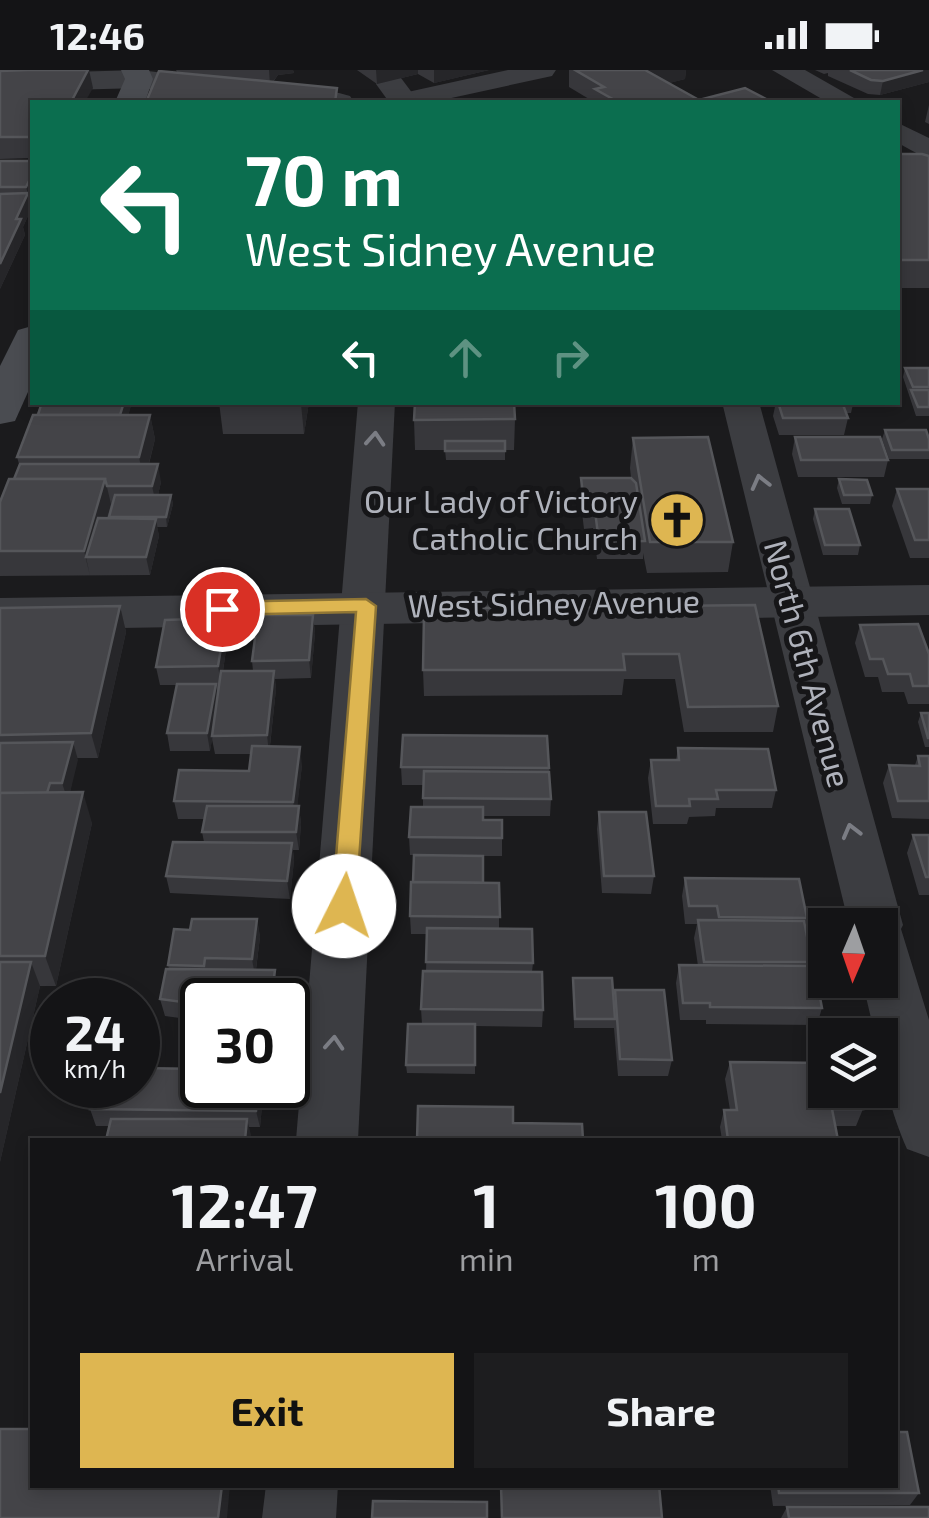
<!DOCTYPE html>
<html lang="en">
<head>
<meta charset="utf-8">
<style>
  :root { --surface:#141416; --page:#1d1d1f; --text:#f1f3f6; --muted:#9d9ea1; --line:#333335; --accent:#deb651 }
  body { margin:0; font-family:"Exo 2",sans-serif; background:var(--page); color:var(--text); height:100vh; display:flex; flex-direction:column; font-size:38px; white-space:nowrap }
  * { box-sizing:border-box; margin:0 }
  p { font-size:32px; color:var(--muted) }
  .icon { flex:none; width:55px; height:55px; fill:none; stroke:currentColor; stroke-width:2; stroke-linecap:round; stroke-linejoin:round }
  .map { position:relative; flex:1; overflow:hidden }
  .panel { position:absolute; left:30px; top:1068px; width:868px; height:350px; display:flex; flex-direction:column; background:var(--surface); border-radius:0px; box-shadow:0 5px 15px #0003,0 0 0 2px var(--line) }
  .panel>* { flex:none }
  .hud { position:absolute; left:30px; top:30px; width:870px; height:305px; border-radius:0px; box-shadow:0 5px 15px #0003,0 0 0 2px var(--line); background:#0b6e4f; color:#fff; overflow:hidden }
  .needle { width:65px; rotate:182deg }
  .fabs { position:absolute; left:808px; top:838px; display:grid; gap:20px }
  .fabs a { display:grid; place-items:center; width:90px; height:90px; border-radius:0px; background:var(--surface); box-shadow:0 5px 15px #0003,0 0 0 2px var(--line); font-size:50px }
  .speed { position:absolute; left:30px; top:908px; display:flex; gap:20px; font-size:50px; font-weight:700; text-align:center }
  .speed>* { display:grid; place-content:center; width:130px; height:130px; border-radius:50%; background:var(--surface); box-shadow:0 5px 15px #0003,0 0 0 2px var(--line); line-height:1 }
  .speed small { font-size:25px; font-weight:400 }
  .speed .limit { border:5px solid #111; border-radius:15px; background:#fff; color:#111 }
  .pin { position:absolute; display:grid; place-items:center; width:85px; height:85px; color:#fff; margin:-42px; border:5px solid #fff; border-radius:50%; box-shadow:0 2px 10px #0007 }
  .me { position:absolute; width:110px; margin:-55px; rotate:4deg; stroke-linejoin:round; filter:drop-shadow(0 0 8px #0008) }
  .turn { display:flex; align-items:center; gap:35px; height:210px; padding:0 50px; font-size:45px }
  .turn .icon { width:130px; height:130px; stroke-width:2.5 }
  .turn b { display:block; font-size:70px; line-height:85px }
  .lanes { display:flex; align-items:center; height:95px; padding:0 50px; background:#0003; justify-content:center; gap:50px; direction:ltr }
  .lanes .off { opacity:.35 }
  .eta { display:flex; justify-content:space-evenly; align-items:center; height:170px; text-align:center }
  .eta b { font-size:60px; font-weight:700; line-height:70px }
  .primary-button { display:flex; gap:20px; margin-top:auto; padding:20px 50px }
  .primary-button a { flex:1; height:115px; border-radius:0px; background:var(--accent); color:#111; font-size:40px; font-weight:700; line-height:115px; text-align:center }
  .primary-button a+a { background:var(--page); color:var(--text) }
  .status { display:flex; justify-content:space-between; align-items:center; height:70px; padding:0 50px; background:var(--surface); direction:ltr }
  .status svg { height:28px; fill:currentColor }
  .map>svg:first-child { display:block }
  .lines { fill:none; stroke-linecap:round; stroke-linejoin:round }
  .minor { fill:#3c3d41; fill-rule:evenodd }
  .tertiary { fill:#3c3d41; fill-rule:evenodd }
  .secondary { fill:#4a4c51; fill-rule:evenodd }
  .wall { fill:#37373b }
  .shaded-wall { fill:#262629 }
  .building { fill:#444448; stroke:#55565a; stroke-width:2.5 }
  .oneway { stroke:#7b7d84 }
  .route { fill:#deb651; stroke:#907635; stroke-width:2.5 }
  .labels { text-anchor:middle; stroke-width:10; stroke-linejoin:round; paint-order:stroke }
  .poi-label { font-size:32px; fill:#afb2bb; stroke:#161618; text-anchor:end }
  .street-label { font-size:32px; fill:#afb2bb; stroke:#161618 }
</style>
</head>
<body>
<div class="status"><b>12:46</b><svg viewBox="0 0 49 12"><path d="M0 12V9h3v3zM5 12V6h3v6zM10 12V3h3v9zM15 12V0h3v12zM26 1h20v11H26zM47 4h2v5h-2z"/></svg></div>
<div class="map">
<svg width="929" height="1448" viewBox="0 0 929 1448">
  <rect width="100%" height="100%" fill="#1b1b1d"/>
  <g class="lines">
    <g class="minor">
      <polygon points="508,0 556,0 552,6 433,32 390,31 394,25"/>
      <polygon points="772,0 805,0 861,32 827,32"/>
      <polygon points="898,53 929,68 929,90 898,73"/>
      <polygon points="358,332 395,332 358,1070 296,1070"/>
      <path d="M722,332H759L903,855L901,859L929,950V1087L907,1079C892,1045 880,1002 880,965H875L862,910H880V855H849Z"/>
      <polygon points="266,1415 338,1415 336,1448 262,1448"/>
    </g>
    <g class="tertiary">
      <polygon points="139,0 339,23 350,26 354,32 266,32 139,18 0,22 0,4"/>
      <polygon points="391,5 401,8 419,32 389,32 376,14 381,8"/>
      <polygon points="929,515 929,545 0,560 0,528"/>
    </g>
    <g class="secondary">
      <polygon points="121,0 149,0 153,9 145,32 115,32 125,9"/>
      <polygon points="32,256 32,313 15,351 0,354 0,296 18,260"/>
    </g>
  </g>
  <g class="wall">
    <polygon points="176,0 293,0 294,3 278,5 273,12 177,2"/>
    <polygon points="357,0 489,0 434,13 418,4 377,14"/>
    <polygon points="569,0 686,0 685,9 669,13 699,30 772,32 594,32 569,17"/>
    <polygon points="815,0 929,0 929,12 880,25 868,24 828,6 828,3 824,4"/>
    <polygon points="0,1 93,18 32,32 32,88 0,89"/>
    <polygon points="929,35 929,54 925,52"/>
    <polygon points="898,84 929,86 929,218 898,218"/>
    <polygon points="0,91 32,91 32,137 23,157 25,165 0,219"/>
    <polygon points="905,298 929,298 929,346 916,346 903,307"/>
    <polygon points="42,332 132,332 128,345 150,345 155,369 149,394 161,412 158,425 171,425 173,434 167,457 157,457 159,466 150,505 0,506 0,432 14,409 19,394 17,387"/>
    <polygon points="219,332 309,332 304,364 223,364"/>
    <polygon points="776,332 853,332 853,334 851,343 846,343 848,348 844,365 779,365 773,346"/>
    <polygon points="515,349 514,380 505,380 505,390 446,390 445,380 415,380 414,350"/>
    <polygon points="885,360 929,369 929,389 889,389 882,369"/>
    <polygon points="795,367 888,390 884,407 798,407 792,384"/>
    <polygon points="633,368 733,472 728,502 647,503 643,483 643,489 597,489 593,458 584,459 580,426 581,408 631,408 630,398"/>
    <polygon points="839,409 872,425 870,434 842,434 837,418"/>
    <polygon points="897,419 929,419 929,488 910,488 892,436"/>
    <polygon points="815,439 860,475 858,485 823,485 813,449"/>
    <polygon points="120,536 126,562 98,688 77,688 70,722 92,753 56,916 40,916 0,1092 0,538"/>
    <polygon points="671,536 778,636 773,662 684,662 675,609 624,609 622,625 424,626 423,600 644,544 670,544"/>
    <polygon points="313,545 315,563 311,608 275,609 276,619 270,676 302,695 297,736 299,736 301,754 299,780 293,780 294,790 290,829 170,823 166,806 204,772 202,762 204,749 178,749 174,731 249,701 251,684 215,684 212,669 210,681 170,681 167,663 177,615 160,615 156,597 226,548 228,566 223,601 253,601 252,591"/>
    <polygon points="860,555 929,584 929,634 908,634 904,622 882,622 878,607 865,607 855,573"/>
    <polygon points="921,643 929,643 929,677 925,677 918,652"/>
    <polygon points="547,666 551,729 550,746 483,746 483,750 502,768 502,786 483,786 483,813 499,813 499,858 533,893 532,902 543,940 542,957 475,956 475,1004 407,1003 406,995 422,954 421,939 426,901 427,864 411,864 410,846 414,785 410,785 409,767 423,737 423,715 402,715 401,697"/>
    <polygon points="678,678 776,720 772,738 716,738 715,746 689,747 687,754 653,754 648,708 651,690 676,690"/>
    <polygon points="918,686 929,686 929,749 892,748 883,713 889,695 915,695"/>
    <polygon points="599,742 654,806 651,824 602,823 597,759"/>
    <polygon points="913,765 929,765 929,825 919,825 907,783"/>
    <polygon points="685,808 807,848 805,855 812,892 811,896 822,938 817,955 706,954 706,950 680,950 676,913 679,895 698,896 694,868 697,854 685,854 682,826"/>
    <polygon points="257,849 260,867 256,900 278,917 276,930 202,930 202,978 190,978 186,961 187,949 165,946 160,929 169,899 168,895 190,860"/>
    <polygon points="573,908 614,928 615,920 672,990 668,1006 618,1006 614,958 574,958"/>
    <polygon points="52,931 52,1008 44,1008 38,992"/>
    <polygon points="730,992 863,1039 856,1056 835,1056 838,1070 722,1070 720,1057 724,1040 730,1040 725,1009"/>
    <polygon points="264,1015 260,1057 249,1057 250,1070 106,1070 109,1056 96,1056 90,1039"/>
    <polygon points="770,1415 895,1415 919,1423 910,1435 773,1436"/>
    <polygon points="787,1437 929,1448 781,1448"/>
  </g>
  <g class="shaded-wall">
    <polygon points="88,0 89,0 93,18 85,32 71,32"/>
    <polygon points="269,0 293,0 294,3 278,5 270,15"/>
    <polygon points="376,0 418,0 418,4 377,14"/>
    <polygon points="434,0 489,0 434,13"/>
    <polygon points="644,0 686,0 685,9 642,20"/>
    <polygon points="923,0 929,0 929,12 880,25 883,11"/>
    <polygon points="32,105 32,137 23,157 25,165 0,219 0,194 16,149 28,124 26,117"/>
    <polygon points="124,332 132,332 122,369 118,352"/>
    <polygon points="302,332 309,332 304,364 301,334"/>
    <polygon points="150,345 155,369 144,412 139,387"/>
    <polygon points="158,394 161,412 156,434 152,416"/>
    <polygon points="105,409 111,434 96,487 86,487 90,506 84,481"/>
    <polygon points="171,425 173,434 167,457 166,447"/>
    <polygon points="156,449 159,466 150,505 146,487"/>
    <polygon points="120,536 126,562 98,688 91,663"/>
    <polygon points="313,545 315,563 311,608 309,590"/>
    <polygon points="226,548 228,566 221,614 218,596"/>
    <polygon points="274,601 276,619 269,683 267,665"/>
    <polygon points="216,614 219,632 210,681 207,663"/>
    <polygon points="73,672 78,690 68,731 62,713"/>
    <polygon points="300,677 302,695 296,749 293,732"/>
    <polygon points="83,722 92,753 56,916 45,886"/>
    <polygon points="299,736 301,754 299,780 296,762"/>
    <polygon points="292,773 294,790 290,829 287,811"/>
    <polygon points="257,849 260,867 255,906 252,889"/>
    <polygon points="31,892 40,916 0,1092 0,1023"/>
    <polygon points="275,900 278,917 276,930 271,930"/>
    <polygon points="259,1015 264,1015 260,1057 256,1041"/>
    <polygon points="247,1049 251,1065 250,1070 245,1070"/>
    <polygon points="222,1415 230,1415 227,1448 218,1448"/>
  </g>
  <g class="building">
    <polygon points="28,0 88,0 71,32 32,32 32,67 0,67 0,1"/>
    <polygon points="575,0 645,0 699,30 745,18 772,32 618,32 595,19 604,17"/>
    <polygon points="850,0 923,0 883,11 871,10"/>
    <polygon points="159,1 337,18 335,32 146,32"/>
    <polygon points="898,84 922,84 929,86 929,190 898,190"/>
    <polygon points="0,91 32,91 32,105 26,117 0,117"/>
    <polygon points="28,123 16,149 21,149 0,194 0,124"/>
    <polygon points="905,298 929,298 929,317 913,317"/>
    <polygon points="911,320 929,320 929,337 918,337"/>
    <polygon points="42,332 124,332 120,345 38,345"/>
    <polygon points="219,332 302,332 301,334"/>
    <polygon points="415,332 514,332 515,349 414,350"/>
    <polygon points="778,332 842,332 848,348 783,348"/>
    <polygon points="33,345 150,345 139,387 17,387"/>
    <polygon points="885,360 926,360 929,369 929,380 892,380"/>
    <polygon points="708,367 733,472 650,472 633,368"/>
    <polygon points="795,367 880,367 888,390 801,390"/>
    <rect x="445" y="371" width="60" height="10"/>
    <polygon points="20,394 158,394 152,416 107,416 105,409 14,409"/>
    <polygon points="581,408 631,408 636,413 645,471 599,472 595,441 585,441"/>
    <polygon points="9,409 105,409 84,481 0,481 0,432"/>
    <polygon points="839,409 867,410 872,425 844,425"/>
    <polygon points="897,419 929,419 929,470 915,470"/>
    <polygon points="115,425 171,425 166,447 109,447"/>
    <polygon points="815,439 849,439 860,475 825,475"/>
    <polygon points="98,448 156,449 146,487 86,487"/>
    <polygon points="755,535 778,636 688,637 679,584 623,584 625,600 423,600 424,545 440,545 440,538 643,537 644,544 673,544 671,536"/>
    <polygon points="120,536 91,663 0,665 0,538"/>
    <polygon points="258,545 313,545 309,590 252,591"/>
    <polygon points="226,548 218,596 156,597 165,550"/>
    <polygon points="918,554 929,584 929,616 913,616 910,604 888,604 883,589 870,589 860,555"/>
    <polygon points="221,601 274,601 267,665 212,666"/>
    <polygon points="177,614 216,614 207,663 167,663"/>
    <polygon points="921,643 929,643 929,668 928,668"/>
    <polygon points="403,665 547,666 549,698 401,697"/>
    <polygon points="73,672 62,713 50,713 47,723 0,723 0,673"/>
    <polygon points="252,676 300,677 293,732 174,731 179,700 249,701"/>
    <polygon points="678,678 768,679 776,720 716,720 718,729 689,729 690,736 656,736 651,690 679,690"/>
    <polygon points="918,686 929,686 929,731 898,731 889,695 920,696"/>
    <polygon points="424,701 549,702 551,729 423,728"/>
    <polygon points="83,722 45,886 0,886 0,723"/>
    <polygon points="207,736 299,736 296,762 202,762"/>
    <polygon points="411,737 483,737 483,750 502,750 502,768 409,767"/>
    <polygon points="599,742 646,742 654,806 604,806"/>
    <polygon points="913,765 929,765 929,807 926,807"/>
    <polygon points="173,772 292,773 287,811 166,806"/>
    <polygon points="414,785 483,786 483,813 413,812"/>
    <polygon points="685,808 799,809 807,848 719,847 717,836 689,836"/>
    <polygon points="411,812 499,813 500,847 410,846"/>
    <polygon points="192,849 257,849 252,889 205,888 204,896 168,895 174,859 190,860"/>
    <polygon points="698,850 804,851 812,892 704,892"/>
    <polygon points="427,858 532,859 533,893 426,892"/>
    <polygon points="0,892 31,892 0,1023"/>
    <polygon points="679,895 814,896 822,938 710,937 710,933 683,933"/>
    <polygon points="166,899 275,900 271,930 202,930 202,961 186,961 190,933 160,929"/>
    <polygon points="423,901 542,902 543,940 421,939"/>
    <polygon points="573,908 612,908 615,949 575,949"/>
    <polygon points="615,920 664,920 672,990 620,989"/>
    <polygon points="52,931 52,992 38,992"/>
    <polygon points="408,954 475,954 475,995 406,995"/>
    <polygon points="730,992 825,993 825,1020 859,1020 863,1039 832,1039 838,1070 728,1070 724,1040 737,1040"/>
    <polygon points="138,998 202,999 202,1015 259,1015 256,1041 90,1039 95,1016 138,1015"/>
    <polygon points="418,1036 513,1037 513,1053 582,1054 583,1070 417,1070"/>
    <polygon points="111,1049 247,1049 245,1070 106,1070"/>
    <polygon points="0,1359 32,1359 32,1415 222,1415 218,1448 0,1448"/>
    <polygon points="895,1362 907,1362 919,1423 779,1423 778,1415 895,1415"/>
    <polygon points="501,1415 659,1415 662,1448 502,1448"/>
    <polygon points="373,1431 487,1432 487,1448 372,1448"/>
    <polygon points="787,1437 929,1437 929,1448 789,1448"/>
  </g>
  <defs><path id="oneway-chevron" d="M-2-3.5L2.5 0L-2 3.5" fill="none" stroke-width="1.6" stroke-linecap="round" stroke-linejoin="round" transform="scale(2.5)"/></defs>
  <g class="oneway">
    <use href="#oneway-chevron" transform="translate(375 369) rotate(-86)"/>
    <use href="#oneway-chevron" transform="translate(760 412) rotate(-104)"/>
    <use href="#oneway-chevron" transform="translate(851 761) rotate(-105)"/>
    <use href="#oneway-chevron" transform="translate(334 973) rotate(-86)"/>
  </g>
  <polygon class="route" points="366,529 376,536 356,836 353,843 336,843 332,836 356,542 222,545 212,539 222,532"/>
  <defs>
    <g id="church-disc" transform="scale(2.875)"><circle r="9.5" fill="#deb651" stroke="#161618"/><path d="M-1.2-6h2.4v3.5h3.3v2.4h-3.3V6h-2.4V-.1h-3.3v-2.4h3.3Z" fill="#111"/></g>
  </defs>
  <g fill-rule="evenodd">
    <use href="#church-disc" x="677" y="450"/>
  </g>
  <g class="labels">
    <g class="poi-label">
      <text x="638" y="443">Our Lady of Victory<tspan x="638" dy="37">Catholic Church</tspan></text>
    </g>
    <g class="street-label">
      <text transform="translate(554 534) rotate(-1)" y="11">West Sidney Avenue</text>
      <text transform="translate(807 594) rotate(75)" y="11">North 6th Avenue</text>
    </g>
  </g>
</svg>
<div class="fabs">
<a><svg class="needle" viewBox="-14 -14 28 28"><path d="M0-13l5 13h-10z" fill="#e53935"/><path d="M0 13l5-13h-10z" fill="#9d9ea1"/></svg></a>
<a><svg class="icon" aria-label="layers" viewBox="0 0 24 24"><path d="M12 4l9 5-9 5-9-5zM3 14l9 5 9-5"/></svg></a>
</div>
<div class="speed"><div>24<small>km/h</small></div><div class="limit">30</div></div>
<div class="pin" style="left:222px;top:539px;background:#d93025"><svg class="icon" aria-label="arrive" viewBox="0 0 24 24"><path d="M6 21V4h12l-3 4 3 4H6"/></svg></div>
<svg class="me" style="left:344px;top:836px" viewBox="-20 -20 40 40"><circle r="19" fill="#fff"/><path d="M0-13L10 11 0 6-10 11z" fill="#deb651"/></svg>
<div class="hud">
<div class="turn"><svg class="icon" aria-label="left" viewBox="0 0 24 24"><path d="M17 20v-9H6M10 6l-5 5 5 5"/></svg><div><b>70 m</b>West Sidney Avenue</div></div>
<div class="lanes"><svg class="icon" aria-label="left" viewBox="0 0 24 24"><path d="M17 20v-9H6M10 6l-5 5 5 5"/></svg><svg class="icon off" aria-label="ahead" viewBox="0 0 24 24"><path d="M12 20V5M6 11l6-6 6 6"/></svg><svg class="icon off" aria-label="right" viewBox="0 0 24 24"><path d="M7 20v-9h11M14 6l5 5-5 5"/></svg></div>
</div>
<section class="panel">
<div class="eta">
<div><b>12:47</b><p>Arrival</p></div>
<div><b>1</b><p>min</p></div>
<div><b>100</b><p>m</p></div>
</div>
<div class="primary-button"><a>Exit</a><a>Share</a></div>
</section>
</div>
</body>
</html>
